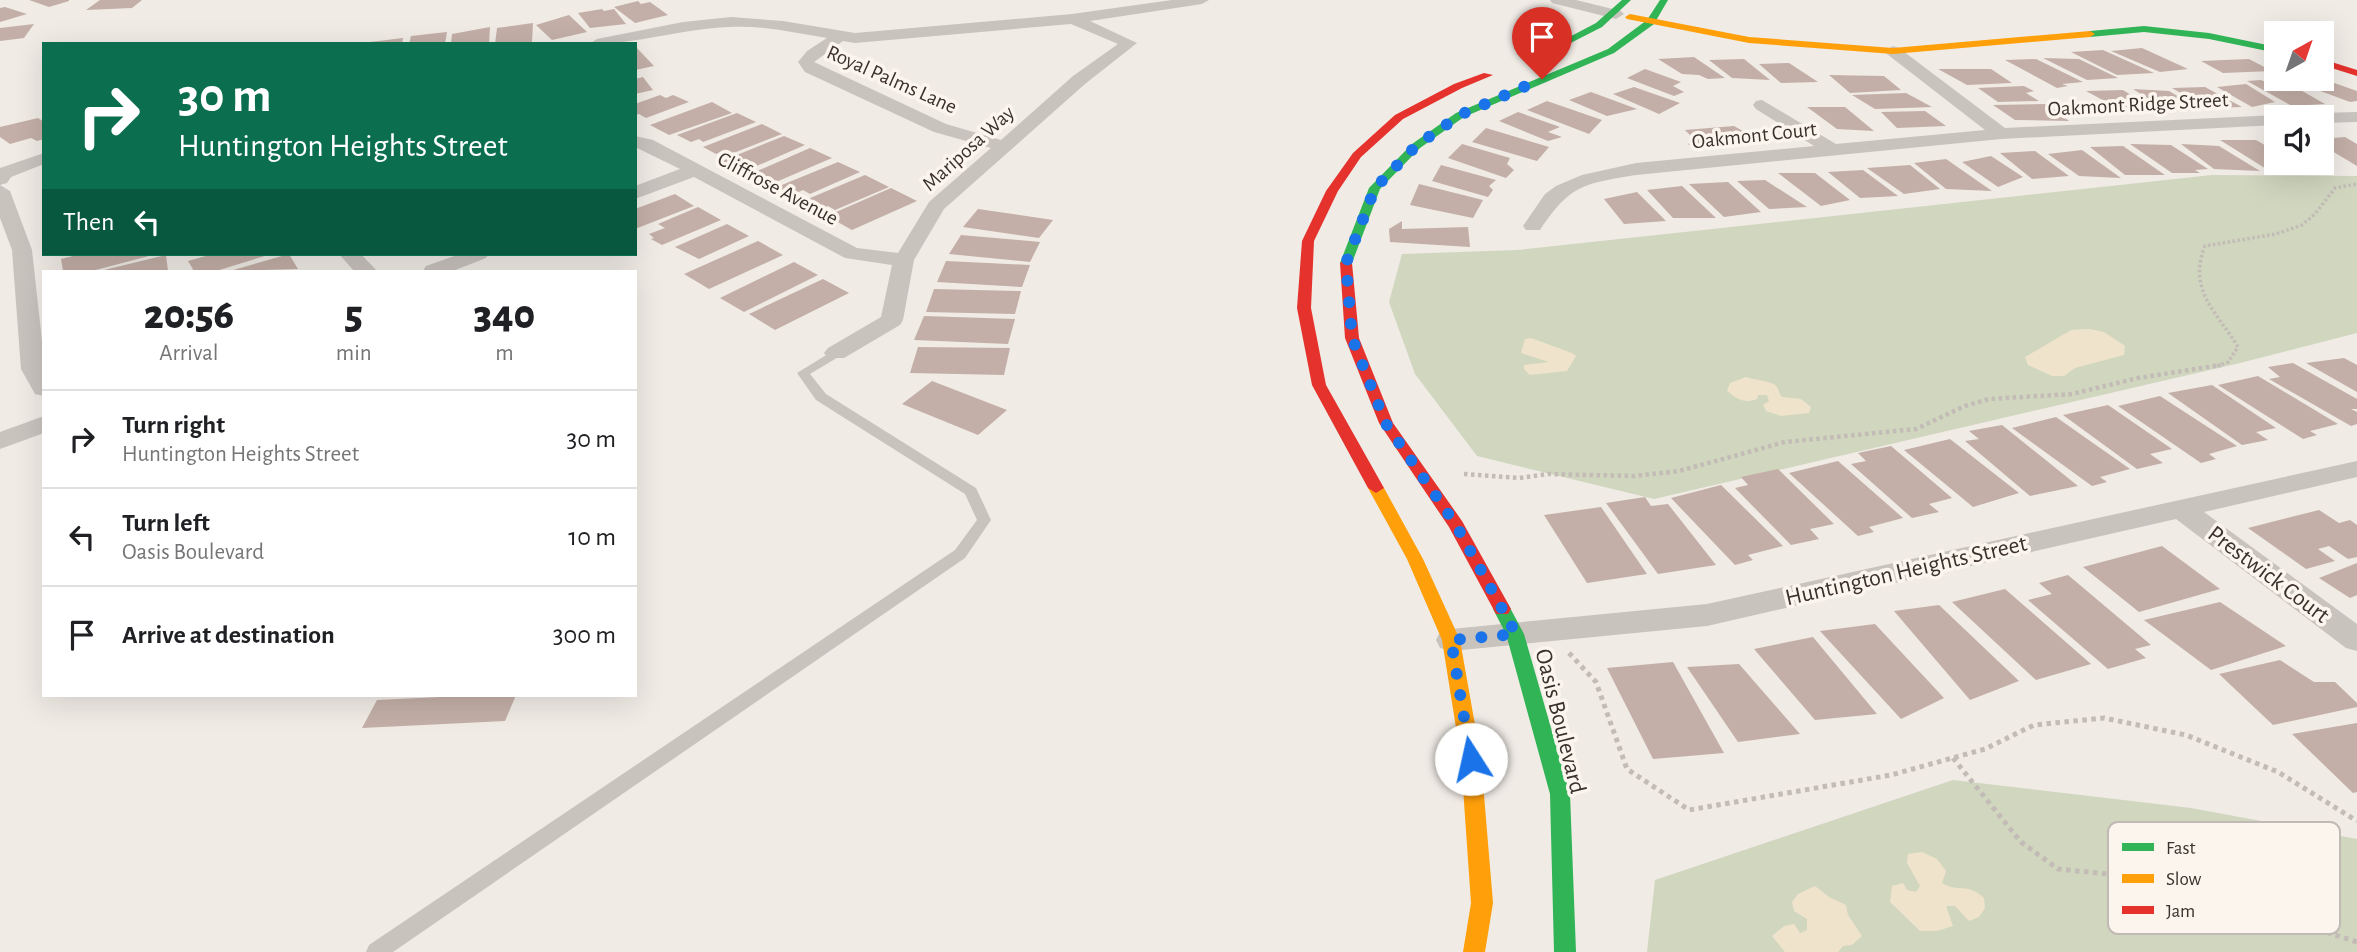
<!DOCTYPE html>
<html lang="en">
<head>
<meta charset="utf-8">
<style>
  :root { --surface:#fff; --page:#f2f2f2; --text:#202124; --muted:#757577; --line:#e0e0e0 }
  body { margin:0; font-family:"Alegreya Sans",sans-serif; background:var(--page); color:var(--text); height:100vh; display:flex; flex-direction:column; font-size:26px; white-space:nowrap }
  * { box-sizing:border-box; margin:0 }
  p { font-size:23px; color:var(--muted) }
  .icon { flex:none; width:38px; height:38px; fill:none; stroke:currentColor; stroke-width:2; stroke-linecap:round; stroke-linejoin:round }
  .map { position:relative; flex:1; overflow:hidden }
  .drawer { position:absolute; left:42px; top:270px; width:595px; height:427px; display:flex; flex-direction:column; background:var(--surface); border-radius:0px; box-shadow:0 7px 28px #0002 }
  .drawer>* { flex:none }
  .hud { position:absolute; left:42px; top:42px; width:595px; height:214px; border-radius:0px; box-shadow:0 7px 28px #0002; background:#0b6e4f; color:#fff; overflow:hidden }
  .needle { width:46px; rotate:40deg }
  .tools { position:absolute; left:2264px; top:21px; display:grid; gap:14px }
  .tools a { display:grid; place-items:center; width:70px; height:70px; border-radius:0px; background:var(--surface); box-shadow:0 7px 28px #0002; font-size:35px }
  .pin { position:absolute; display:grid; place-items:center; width:60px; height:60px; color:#fff; margin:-72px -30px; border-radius:50% 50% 50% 0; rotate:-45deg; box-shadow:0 0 7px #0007 }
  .pin .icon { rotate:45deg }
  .me { position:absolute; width:77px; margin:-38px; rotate:350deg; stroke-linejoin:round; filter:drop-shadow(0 0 5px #0008) }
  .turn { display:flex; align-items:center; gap:24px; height:147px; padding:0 21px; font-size:32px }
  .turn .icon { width:91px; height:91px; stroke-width:2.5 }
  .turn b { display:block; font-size:49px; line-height:60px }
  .then { display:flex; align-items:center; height:66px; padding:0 21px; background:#0003; gap:14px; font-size:26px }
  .eta { display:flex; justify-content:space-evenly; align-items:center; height:119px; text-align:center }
  .eta b { font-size:42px; font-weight:800; line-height:49px }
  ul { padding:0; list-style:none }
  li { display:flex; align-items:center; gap:21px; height:98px; padding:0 21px; border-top:2px solid var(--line) }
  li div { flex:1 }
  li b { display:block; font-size:26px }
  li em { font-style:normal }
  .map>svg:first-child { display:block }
  .green { fill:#d1d6bf }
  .sand { fill:#efe3cc }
  .building { fill:#c3afa7 }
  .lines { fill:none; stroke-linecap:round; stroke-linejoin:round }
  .path-far2 { stroke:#c2bbb6; stroke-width:3.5; stroke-dasharray:2.5 2.5; stroke-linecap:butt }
  .path-far1 { stroke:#c2bbb6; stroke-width:4.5; stroke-dasharray:3.5 3.5; stroke-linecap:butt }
  .path { stroke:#c2bbb6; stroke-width:5; stroke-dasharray:4.5 4.5; stroke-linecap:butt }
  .lane { fill:#c9c3be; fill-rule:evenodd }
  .street { fill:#c9c3be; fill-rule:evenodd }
  .fast { fill:#30b455; fill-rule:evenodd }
  .slow { fill:#ff9f0a; fill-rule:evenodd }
  .jam { fill:#e5322d; fill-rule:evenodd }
  .route { stroke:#1a73e8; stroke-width:12; stroke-dasharray:0 21.6 }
  .labels { text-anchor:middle; stroke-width:7; stroke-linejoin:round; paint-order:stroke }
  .far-street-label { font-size:21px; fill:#3b302b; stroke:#fbf5ee }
  .street-label { font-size:24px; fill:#3b302b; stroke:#fbf5ee }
  .key { fill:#fbf5ee; stroke:#c1bab4; stroke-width:2 }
  .key-label { font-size:19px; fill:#3b302b }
</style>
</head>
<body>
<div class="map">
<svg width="2357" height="952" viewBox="0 0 2357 952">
  <rect width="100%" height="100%" fill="#f0ebe5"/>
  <g class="green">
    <polygon points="2212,175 2357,176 2357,333 2240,363 1654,499 1477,456 1415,374 1389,302 1402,254 1518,250"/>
    <polygon points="1953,780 2191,808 2357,839 2357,952 1647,952 1655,880"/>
  </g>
  <g class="sand">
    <polygon points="2090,329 2104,332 2125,346 2124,355 2075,368 2064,376 2052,376 2028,365 2025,357 2071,330"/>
    <polygon points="1531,338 1572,353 1576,356 1567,371 1530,375 1524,369 1524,365 1549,362 1521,353 1525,339"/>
    <path d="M1746,377C1754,380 1772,381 1776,386C1779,389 1779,394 1782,397L1801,399L1811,407L1809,413L1781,416L1766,411L1763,405L1769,401L1767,395H1758L1757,399C1744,404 1737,399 1727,391L1730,383Z"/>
    <path d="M1922,852L1937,859L1946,871L1942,883C1958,893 1967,882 1984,898L1985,908L1979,917L1969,921L1955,906H1946L1953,926L1937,931H1920L1890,902L1892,886L1903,883L1907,890L1916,892L1920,886L1907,863L1908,854Z"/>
    <polygon points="1815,886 1829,897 1846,905 1848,915 1862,936 1852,945 1843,946 1838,952 1785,952 1772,936 1784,926 1794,924 1800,933 1807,930 1807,919 1794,911 1792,902 1798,894"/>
  </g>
  <g class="building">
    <polygon points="29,0 69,0 69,1 49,7"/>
    <polygon points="100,0 142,0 132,8 86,10"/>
    <polygon points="638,1 641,4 650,2 668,15 635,23 614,7"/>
    <polygon points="5,7 27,14 0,22 0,8"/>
    <polygon points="602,9 604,11 614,9 626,24 590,28 578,13"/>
    <polygon points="569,15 587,32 552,40 536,25"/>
    <polygon points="533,23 532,42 495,44 497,28"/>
    <polygon points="34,24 24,38 0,41 0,28"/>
    <polygon points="490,27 489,44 451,44 452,34"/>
    <polygon points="447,32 445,44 409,44 411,36"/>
    <polygon points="403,38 402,44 370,44 370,42"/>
    <polygon points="635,46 654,66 635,70"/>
    <polygon points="2142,48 2188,69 2160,72 2111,51"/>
    <polygon points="2103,50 2154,73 2117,75 2071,52"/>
    <polygon points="1694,57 1725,78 1708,79 1699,75 1682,74 1658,59"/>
    <polygon points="2043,58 2079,59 2118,78 2087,80"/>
    <polygon points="1744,59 1770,80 1732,78 1709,60"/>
    <polygon points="2036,59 2083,82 2062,84 2068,86 2057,88 2005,60"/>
    <polygon points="2249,59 2272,71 2223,73 2201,61"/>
    <polygon points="1789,63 1818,82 1781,83 1759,64"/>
    <polygon points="1645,69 1681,82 1673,86 1684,92 1674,96 1627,78"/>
    <polygon points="1938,69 1991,69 2012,83 1967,85"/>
    <polygon points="1829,75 1884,76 1901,90 1850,93"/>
    <polygon points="643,77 653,90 635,94 635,79"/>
    <polygon points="2310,79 2323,79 2357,91 2357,101 2350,102 2296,82"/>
    <polygon points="2261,80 2270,84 2290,84 2325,104 2292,106 2247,81"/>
    <polygon points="2246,84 2275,102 2252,107 2217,87"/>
    <polygon points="2024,86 2034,91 2026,93 2039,101 1998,102 1978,88"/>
    <polygon points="1634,87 1680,103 1659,114 1613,94"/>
    <polygon points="2205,87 2242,107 2207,108 2172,88"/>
    <polygon points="2133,89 2169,91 2201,110 2167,111"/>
    <polygon points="2123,90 2158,112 2123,111 2086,91"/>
    <polygon points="1591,92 1637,109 1607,116 1569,100"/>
    <polygon points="1906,93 1932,107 1875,109 1852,95"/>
    <polygon points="660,95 666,98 673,95 689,102 646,118 639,114 635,115 635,104"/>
    <polygon points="1547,101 1602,120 1589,134 1527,110"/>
    <polygon points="712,102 732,113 669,135 650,125"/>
    <polygon points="2047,104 2069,121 2015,120 1993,105"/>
    <polygon points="1807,107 1845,107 1874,131 1837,129"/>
    <polygon points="1925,111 1946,126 1897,128 1881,112"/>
    <polygon points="1518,112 1560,127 1548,132 1562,137 1548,141 1499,121"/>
    <polygon points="737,113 756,122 703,142 699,139 691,142 677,135"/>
    <polygon points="38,118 44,122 44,139 37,141 31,138 10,144 0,137 0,127"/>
    <polygon points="762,124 782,134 731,154 724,151 716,154 703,147"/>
    <polygon points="1734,126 1762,142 1697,150 1688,144 1696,141 1685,130"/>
    <polygon points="1486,128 1549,147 1537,161 1472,142"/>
    <polygon points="784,136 805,145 743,172 722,161"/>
    <polygon points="2345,137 2357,144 2357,166 2322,145 2322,139"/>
    <polygon points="2220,140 2256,140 2277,152 2277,163 2295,163 2301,166 2268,170"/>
    <polygon points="1462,144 1510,158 1507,164 1514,170 1506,178 1448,158"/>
    <polygon points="2130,144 2171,145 2208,169 2195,170 2200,173 2172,173"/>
    <polygon points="2181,144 2219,146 2260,171 2214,169"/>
    <polygon points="2123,146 2165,175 2125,175 2090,147"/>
    <polygon points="810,148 832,158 769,185 748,175"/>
    <polygon points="2082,150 2121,178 2079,176 2048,154"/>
    <polygon points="2035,151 2069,176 2032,179 2000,153"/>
    <polygon points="1991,156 2023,177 1998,187 1962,162"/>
    <polygon points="1946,159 1992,191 1946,189 1914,163"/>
    <polygon points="838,162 860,172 810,194 803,190 792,195 777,187"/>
    <polygon points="1441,165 1496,180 1489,186 1493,190 1488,197 1432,181"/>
    <polygon points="1910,165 1940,189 1904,194 1867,168"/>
    <polygon points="1863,170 1898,196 1860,198 1828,172"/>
    <polygon points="1778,173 1815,173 1850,200 1821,206"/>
    <polygon points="865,175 889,187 835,210 828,206 819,210 803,201"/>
    <polygon points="1765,180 1807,207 1769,209 1737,181"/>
    <polygon points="1728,182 1761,212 1724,217 1689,184"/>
    <polygon points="1419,184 1483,200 1473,218 1410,205"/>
    <polygon points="1682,186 1716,218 1673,218 1647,190"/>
    <polygon points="891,188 917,201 852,230 827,216"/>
    <polygon points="1637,192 1666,221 1624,224 1604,199"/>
    <polygon points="675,194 694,206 635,229 635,209"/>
    <polygon points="698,207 721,220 662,245 651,239 654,238 649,234 665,228 658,224"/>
    <polygon points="978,209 1053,220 1039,238 963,227"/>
    <polygon points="1402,221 1402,229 1468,227 1470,247 1390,242 1389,229"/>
    <polygon points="727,224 749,236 699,259 675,247"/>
    <polygon points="961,235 1040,242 1030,262 949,254"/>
    <polygon points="758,241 783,255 709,289 684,274"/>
    <polygon points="81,254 148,254 149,256 92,271 63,271 61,259"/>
    <polygon points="213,254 271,254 216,271 194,271 188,261"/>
    <polygon points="289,254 298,269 230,271"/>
    <polygon points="166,255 168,271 104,271 104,270"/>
    <polygon points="946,261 1030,265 1022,287 937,282"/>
    <polygon points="794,262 818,275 744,312 720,298"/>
    <polygon points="823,279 849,293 775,330 749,314"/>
    <polygon points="934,289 1021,291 1015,314 926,312"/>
    <polygon points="924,316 1015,319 1008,344 914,340"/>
    <polygon points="918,347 1010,348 1004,375 910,373"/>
    <polygon points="2344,358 2357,365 2357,392 2306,363"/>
    <polygon points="2293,363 2357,399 2357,409 2351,409 2357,412 2357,424 2351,426 2269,379 2280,377 2268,367"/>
    <polygon points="2258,376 2338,424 2310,431 2317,435 2303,439 2218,385"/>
    <polygon points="932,381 1007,410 978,435 902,404"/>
    <polygon points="2212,385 2276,428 2256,432 2268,440 2242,445 2168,393"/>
    <polygon points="2160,396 2237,446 2209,454 2216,459 2201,463 2118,406"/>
    <polygon points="2108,405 2172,449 2150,454 2163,463 2137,469 2063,415"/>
    <polygon points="2056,417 2130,469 2100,477 2107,482 2092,486 2012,428"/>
    <polygon points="2002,425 2078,486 2030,496 1965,441 1979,439 1969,431"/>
    <polygon points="1950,439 2019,493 1973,507 1904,450"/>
    <polygon points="1891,446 1952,498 1929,504 1939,512 1912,518 1851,464 1866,461 1858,453"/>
    <polygon points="1838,461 1903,518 1869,527 1874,532 1858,536 1789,473"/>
    <polygon points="1778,469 1834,524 1810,529 1819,539 1791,545 1735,488 1748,485 1741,477"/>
    <polygon points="1721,485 1783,546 1748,555 1753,560 1735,565 1671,498"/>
    <polygon points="1645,497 1651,506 1668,504 1716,565 1658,574 1606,503"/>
    <polygon points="1601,507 1647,574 1587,583 1544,515"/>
    <polygon points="2319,510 2339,523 2350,520 2357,525 2357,557 2348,559 2329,546 2318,549 2335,561 2306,569 2248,528"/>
    <polygon points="2162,546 2220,589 2139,612 2083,567"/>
    <polygon points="2357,563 2357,595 2350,598 2319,578"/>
    <polygon points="2068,575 2151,645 2135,649 2146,658 2108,669 2028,600 2052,594 2039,583"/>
    <polygon points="2005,589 2091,664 2036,680 1952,602"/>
    <polygon points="2220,602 2286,646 2211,670 2144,620"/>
    <polygon points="1939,605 2019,681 1970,700 1894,611"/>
    <polygon points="1875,624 1944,698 1901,719 1820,631"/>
    <polygon points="1813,637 1877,714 1815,720 1754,649"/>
    <polygon points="2280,660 2314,682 2335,682 2357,703 2357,707 2273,725 2219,674"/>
    <polygon points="1673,662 1724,753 1653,759 1607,668"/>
    <polygon points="1739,664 1800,734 1738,742 1687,667"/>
    <polygon points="441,695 516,695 505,721 362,728 377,700 440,697"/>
    <polygon points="2357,723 2357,792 2353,793 2292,734"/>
  </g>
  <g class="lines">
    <path class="path-far2" d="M2217,366L2228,362L2238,347C2217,312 2187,290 2205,246L2276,234L2302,225L2315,214L2335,188L2357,184"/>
    <polyline class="path-far1" points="1464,474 1519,478 1548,474 1634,476 1679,471 1785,442 1916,429 1965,406 1989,399 2072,394 2138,378 2221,365"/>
    <g class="path">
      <polyline points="1569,653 1596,682 1627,769 1689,810 1891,775 1985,749 2034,725 2104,718 2186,735 2278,772 2357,821"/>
      <polyline points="1953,758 2021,842 2058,869 2168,880 2221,893 2286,919 2357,942"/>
    </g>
    <polygon class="lane" points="836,349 842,353 840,356 810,374 826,394 976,488 991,520 965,558 393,952 366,952 369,945 955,550 977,520 965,494 816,400 797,373"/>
    <g class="street">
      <path d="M1172,0H1209L1202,4L1090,21L1137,43L1085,84L944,209L914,260L903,320L900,325L844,358H828L824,353L828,348L881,317L892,265L845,258L694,177L635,199V186L680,169L635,147V136L653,140L857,248L898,253L929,202L991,148L934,132L805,72L798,62L807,51L827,38C795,33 762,25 729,27C682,29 637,44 589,44L597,39L683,22L731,17L783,21L855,33L1072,14ZM1071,24L1118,44L1073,76L1001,140L946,124L814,62L843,41L855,43Z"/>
      <polygon points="1550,0 1576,0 1621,11 1624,14 1616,19 1552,3"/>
      <path d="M1893,46L1899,48L2005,128L2277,115L2284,117H2277V125L2001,139L1636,175C1583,184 1571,184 1540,230H1526L1523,226L1545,194L1556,186L1582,175L1636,163L1814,146L1756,109L1753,105L1756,101L1762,100L1836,144L1985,130L1887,54L1885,51Z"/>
      <polygon points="2357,112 2357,122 2322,123 2322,117 2314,117 2322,113"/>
      <polygon points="44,153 44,164 11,177 7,183 0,185 0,168"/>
      <polygon points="0,185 10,191 32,250 44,359 44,396 35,394 21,369 12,250 0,218"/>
      <polygon points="339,254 361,254 377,271 354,271"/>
      <polygon points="460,254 489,254 486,258 453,271 423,271 426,266"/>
      <polygon points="44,416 44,433 0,449 0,432"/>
      <polygon points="2357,461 2357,477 2204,512 2357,624 2357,651 2346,648 2176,519 1707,626 1451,651 1440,648 1436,640 1440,632 1451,629 1707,604"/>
    </g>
    <g class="fast">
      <polygon points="1622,0 1631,0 1602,27 1547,55 1539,53 1596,23"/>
      <polygon points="1660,0 1668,0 1654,24 1614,53 1464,117 1420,148 1380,189 1352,263 1350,266 1342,266 1340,263 1369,188 1412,144 1456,113 1608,49 1647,20"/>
      <polygon points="2144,26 2209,33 2277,47 2277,53 2209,39 2144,32 2090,37 2085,34 2090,31"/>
      <polygon points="1502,603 1508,604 1524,634 1570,794 1576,952 1554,952 1550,794 1506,634 1493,609 1496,604"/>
    </g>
    <g class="slow">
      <polygon points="1630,14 1749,37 1893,48 2090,31 2095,34 2090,37 1893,54 1749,43 1627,19 1625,17"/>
      <polygon points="1376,483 1384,488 1423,559 1460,640 1481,759 1493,903 1485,952 1463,952 1471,903 1461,759 1442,640 1407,559 1368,488"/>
    </g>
    <g class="jam">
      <polygon points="2322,59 2357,70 2357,76 2322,65"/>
      <polygon points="1484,73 1493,75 1462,88 1403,119 1361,157 1338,191 1314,241 1311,308 1326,385 1384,488 1376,493 1368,488 1312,385 1297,308 1302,241 1326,191 1353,153 1395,115 1454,84"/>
      <polygon points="1346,259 1352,263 1359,338 1393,423 1462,521 1511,609 1508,614 1496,614 1449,527 1379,423 1345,338 1340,263"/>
    </g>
  </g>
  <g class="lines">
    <polyline class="route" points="1471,759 1451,640 1516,634 1456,525 1386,424 1352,338 1346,263 1375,188 1416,146 1460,115 1542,79"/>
  </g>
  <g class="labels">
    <g class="far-street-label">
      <text transform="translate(892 79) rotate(24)" y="7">Royal Palms Lane</text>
      <text transform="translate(2138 104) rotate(-3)" y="7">Oakmont Ridge Street</text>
      <text transform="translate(1754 135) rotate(-6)" y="7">Oakmont Court</text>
      <text transform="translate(968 148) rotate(-42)" y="7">Mariposa Way</text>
      <text transform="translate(778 188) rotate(28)" y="7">Cliffrose Avenue</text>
    </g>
    <g class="street-label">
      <text transform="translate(1906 570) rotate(-13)" y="8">Huntington Heights Street</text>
      <text transform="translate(2269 574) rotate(37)" y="8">Prestwick Court</text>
      <text transform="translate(1561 721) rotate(76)" y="8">Oasis Boulevard</text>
    </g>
  </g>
  <rect x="2108" y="822" width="232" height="112" rx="10" class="key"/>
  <rect x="2122" y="843" width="32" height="8" fill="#30b455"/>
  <rect x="2122" y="874" width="32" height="9" fill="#ff9f0a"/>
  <rect x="2122" y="906" width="32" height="8" fill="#e5322d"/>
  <g class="key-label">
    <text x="2166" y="854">Fast</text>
    <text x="2166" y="885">Slow</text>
    <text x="2166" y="917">Jam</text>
  </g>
</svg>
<div class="tools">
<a><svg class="needle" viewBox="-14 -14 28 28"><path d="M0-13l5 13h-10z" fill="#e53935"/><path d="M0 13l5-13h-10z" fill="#757577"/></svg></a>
<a><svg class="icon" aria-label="sound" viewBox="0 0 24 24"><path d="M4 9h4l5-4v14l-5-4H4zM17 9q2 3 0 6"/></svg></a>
</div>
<div class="pin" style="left:1542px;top:79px;background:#d93025"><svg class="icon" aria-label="arrive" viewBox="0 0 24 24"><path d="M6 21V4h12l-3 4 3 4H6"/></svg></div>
<svg class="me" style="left:1471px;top:759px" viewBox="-20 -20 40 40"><circle r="19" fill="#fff"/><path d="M0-13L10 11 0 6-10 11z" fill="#1a73e8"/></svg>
<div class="hud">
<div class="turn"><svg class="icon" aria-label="right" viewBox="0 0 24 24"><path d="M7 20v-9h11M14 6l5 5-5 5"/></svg><div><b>30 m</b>Huntington Heights Street</div></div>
<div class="then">Then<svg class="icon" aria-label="left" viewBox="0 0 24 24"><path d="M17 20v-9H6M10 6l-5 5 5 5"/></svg></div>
</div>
<section class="drawer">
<div class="eta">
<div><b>20:56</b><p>Arrival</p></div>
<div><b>5</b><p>min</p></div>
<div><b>340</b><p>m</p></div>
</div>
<ul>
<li><svg class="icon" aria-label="right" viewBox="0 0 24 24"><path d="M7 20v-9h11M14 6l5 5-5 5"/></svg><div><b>Turn right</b><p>Huntington Heights Street</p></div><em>30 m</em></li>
<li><svg class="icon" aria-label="left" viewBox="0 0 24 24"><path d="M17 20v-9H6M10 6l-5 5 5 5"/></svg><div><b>Turn left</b><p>Oasis Boulevard</p></div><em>10 m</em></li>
<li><svg class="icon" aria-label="arrive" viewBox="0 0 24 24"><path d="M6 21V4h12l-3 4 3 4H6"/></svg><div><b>Arrive at destination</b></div><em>300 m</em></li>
</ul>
</section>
</div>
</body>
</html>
